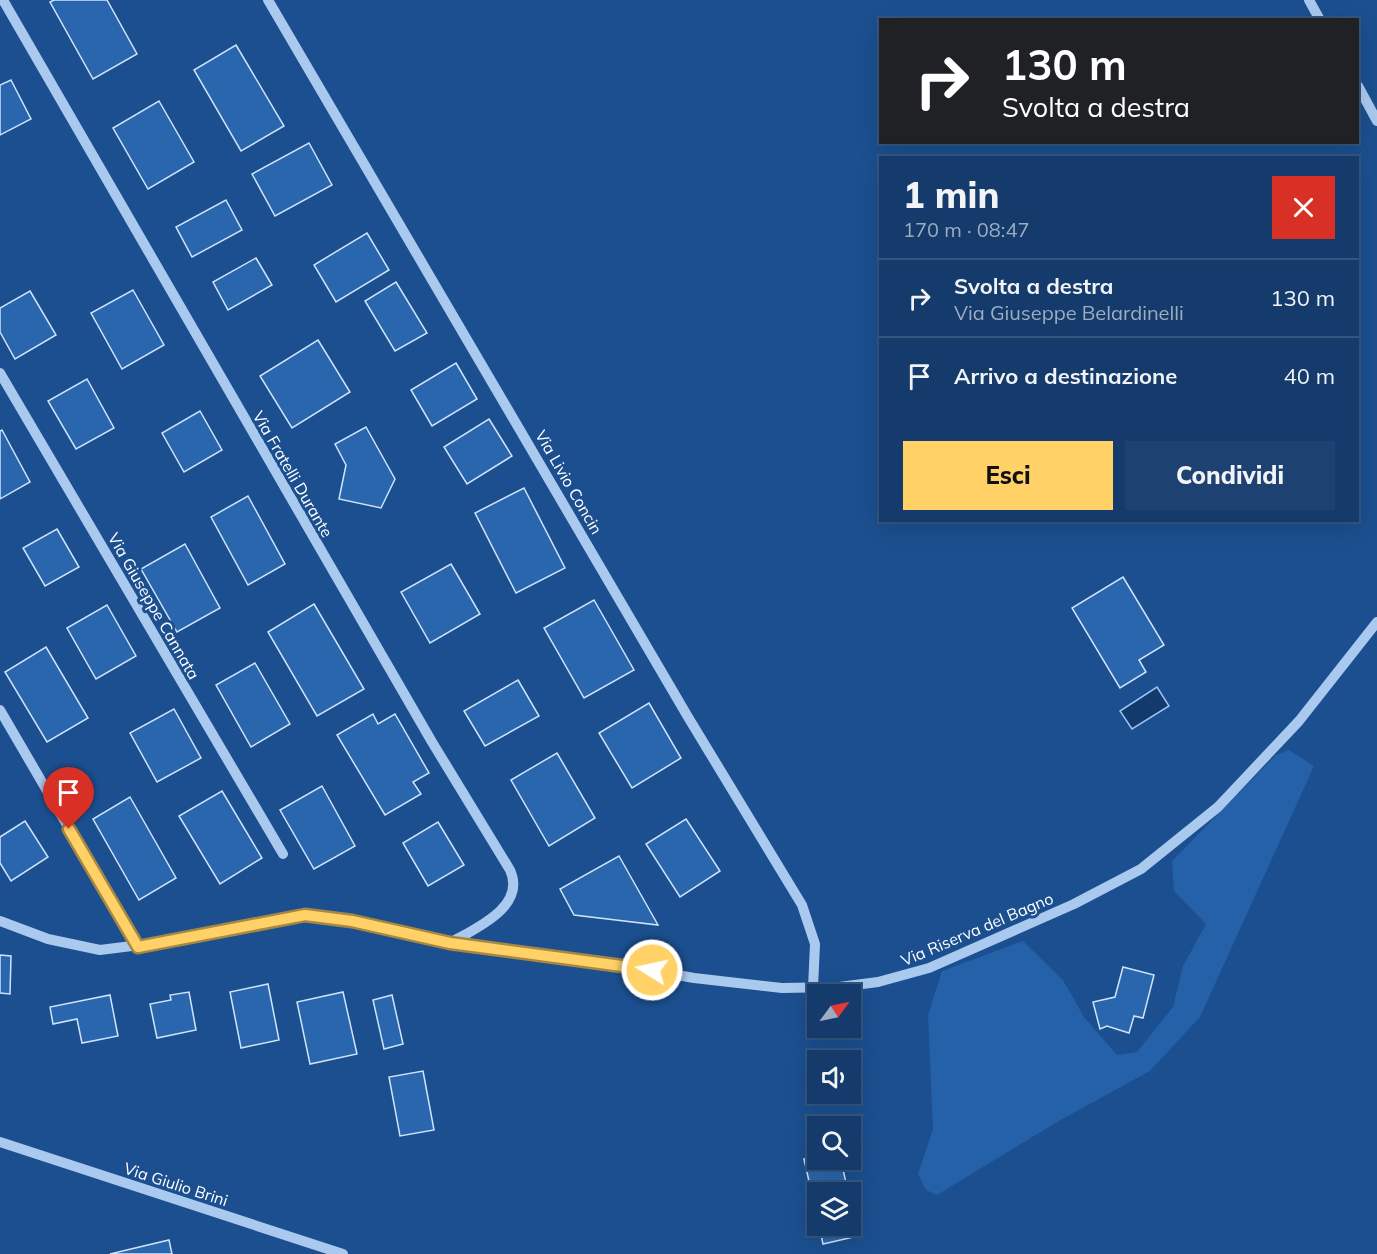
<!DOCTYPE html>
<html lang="it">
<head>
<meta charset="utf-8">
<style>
  :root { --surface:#143b6b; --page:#1d4271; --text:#f1f3f6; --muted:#9dadc1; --line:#33557e; --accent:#ffd166 }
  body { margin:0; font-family:Mulish,sans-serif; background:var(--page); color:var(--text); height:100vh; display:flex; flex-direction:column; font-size:22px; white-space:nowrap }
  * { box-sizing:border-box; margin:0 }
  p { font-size:20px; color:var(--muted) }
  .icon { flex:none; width:33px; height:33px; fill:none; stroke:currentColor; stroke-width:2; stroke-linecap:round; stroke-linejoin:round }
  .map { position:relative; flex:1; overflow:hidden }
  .drawer { position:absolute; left:879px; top:156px; width:480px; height:366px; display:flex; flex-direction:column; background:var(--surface); border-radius:0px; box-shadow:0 6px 24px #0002,0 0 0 2px var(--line) }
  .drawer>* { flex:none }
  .banner { position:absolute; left:879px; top:18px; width:480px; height:126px; border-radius:0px; box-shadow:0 6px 24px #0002,0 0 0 2px var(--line); background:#202124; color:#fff; overflow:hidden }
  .needle { width:39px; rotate:57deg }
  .buttons { position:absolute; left:807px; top:984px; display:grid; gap:12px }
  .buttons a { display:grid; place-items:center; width:54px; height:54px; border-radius:0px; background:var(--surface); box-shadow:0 6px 24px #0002,0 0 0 2px var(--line); font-size:30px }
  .pin { position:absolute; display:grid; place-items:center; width:51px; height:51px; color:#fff; margin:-62px -26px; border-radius:50% 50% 50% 0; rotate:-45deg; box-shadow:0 0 6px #0007 }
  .pin .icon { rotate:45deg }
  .me { position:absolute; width:66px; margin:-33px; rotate:280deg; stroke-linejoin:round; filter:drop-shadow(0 0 4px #0008) }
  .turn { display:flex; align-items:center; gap:21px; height:126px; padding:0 24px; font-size:27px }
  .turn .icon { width:78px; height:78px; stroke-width:2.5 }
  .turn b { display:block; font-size:42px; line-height:51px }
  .round { display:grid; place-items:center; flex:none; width:63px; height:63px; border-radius:0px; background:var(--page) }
  .head { display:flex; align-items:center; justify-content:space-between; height:102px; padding:0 24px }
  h1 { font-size:36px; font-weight:800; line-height:45px }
  .primary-button { display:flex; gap:12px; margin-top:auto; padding:12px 24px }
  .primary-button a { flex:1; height:69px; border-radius:0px; background:var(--accent); color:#111; font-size:24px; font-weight:800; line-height:69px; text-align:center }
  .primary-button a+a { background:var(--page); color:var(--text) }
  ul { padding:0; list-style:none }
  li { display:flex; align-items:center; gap:18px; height:78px; padding:0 24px; border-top:2px solid var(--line) }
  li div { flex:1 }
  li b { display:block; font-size:22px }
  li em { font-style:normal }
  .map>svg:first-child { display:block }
  .green { fill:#2461a8 }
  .water { fill:#123a6d; stroke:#9cc4f0; stroke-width:1.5 }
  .building { fill:#2a66ad; stroke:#cfe3fa; stroke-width:1.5 }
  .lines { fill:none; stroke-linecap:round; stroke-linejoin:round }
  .minor { stroke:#a9c9ee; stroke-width:10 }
  .route-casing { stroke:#a68842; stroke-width:15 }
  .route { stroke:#ffd166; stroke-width:10 }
  .labels { text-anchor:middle; stroke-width:6; stroke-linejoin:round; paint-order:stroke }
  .street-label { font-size:16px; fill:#fff; stroke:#1b4f8f }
</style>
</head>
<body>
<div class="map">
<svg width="1377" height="1254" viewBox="0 0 1377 1254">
  <rect width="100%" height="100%" fill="#1b4f8f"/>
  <polygon class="green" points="1289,750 1314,766 1200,1017 1150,1071 1057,1122 937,1195 926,1190 918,1174 933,1129 928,1015 942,971 1023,941 1063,980 1084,1017 1117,1055 1137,1052 1173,1007 1183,966 1206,924 1174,891 1172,861 1276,755"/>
  <polygon class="water" points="1157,687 1169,706 1132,729 1120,711"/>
  <g class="building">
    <polygon points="54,0 107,0 137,54 93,79 50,2"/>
    <polygon points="236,45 284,126 241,151 194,70"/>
    <polygon points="11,80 31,119 0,135 0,85"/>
    <polygon points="159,101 194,162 148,189 113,128"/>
    <polygon points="309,143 332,185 275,216 252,174"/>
    <polygon points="226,200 242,230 192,257 176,227"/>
    <polygon points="367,233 389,270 336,302 314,265"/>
    <polygon points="256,258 272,285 228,310 213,282"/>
    <polygon points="396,282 427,333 395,351 365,301"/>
    <polygon points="133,290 164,345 122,369 91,313"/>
    <polygon points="30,291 56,335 15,359 0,332 0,308"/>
    <polygon points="318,340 350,392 292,428 260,376"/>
    <polygon points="456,363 477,399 432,426 411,390"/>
    <polygon points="87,379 114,428 76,449 48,401"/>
    <polygon points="200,411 222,450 184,472 162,433"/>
    <polygon points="489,419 512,456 467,484 444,447"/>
    <polygon points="366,427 395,479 381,508 339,499 346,465 335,444"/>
    <polygon points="2,430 30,482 0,499 0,431"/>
    <polygon points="524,488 565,568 516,593 475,513"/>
    <polygon points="248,496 285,564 248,585 211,517"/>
    <polygon points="57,529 79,567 45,586 23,548"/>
    <polygon points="185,544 220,608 177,632 141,569"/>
    <polygon points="451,564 480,614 430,643 401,592"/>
    <polygon points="1123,577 1164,645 1139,660 1146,672 1120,688 1072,608"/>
    <polygon points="594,600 634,670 584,698 544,628"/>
    <polygon points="314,604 364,689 317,716 268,632"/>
    <polygon points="107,605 136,656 96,679 67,628"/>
    <polygon points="46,647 88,718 47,742 5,672"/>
    <polygon points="255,663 290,724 251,747 216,685"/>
    <polygon points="518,680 539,716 485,746 464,711"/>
    <polygon points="649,703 681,758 632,788 599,733"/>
    <polygon points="174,709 201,758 157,782 130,733"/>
    <polygon points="373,714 378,724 395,714 429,773 413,782 421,794 385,815 337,735"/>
    <polygon points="557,753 595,818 549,846 511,780"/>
    <polygon points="322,786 355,846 314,869 280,810"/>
    <polygon points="222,791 262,858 220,884 179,816"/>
    <polygon points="130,797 176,878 139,900 93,819"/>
    <polygon points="686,819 720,871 680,897 646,844"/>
    <polygon points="25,821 48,857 11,881 0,863 0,837"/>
    <polygon points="438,822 464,865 428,886 403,843"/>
    <polygon points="619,856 658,925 574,915 560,889"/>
    <polygon points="0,955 11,956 10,994 0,993"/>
    <polygon points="1123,967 1154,975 1143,1018 1134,1016 1129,1033 1107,1026 1100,1029 1093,1002 1115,997"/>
    <polygon points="268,984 279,1040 241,1048 230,992"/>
    <polygon points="189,992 196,1030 157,1038 150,1004 171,1000 170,995"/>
    <polygon points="343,992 357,1054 310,1064 297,1002"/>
    <polygon points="110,995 118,1036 82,1043 77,1019 53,1024 50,1007"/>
    <polygon points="392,995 403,1044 384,1049 373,1000"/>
    <polygon points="423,1071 434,1130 400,1136 389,1077"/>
    <polygon points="818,1156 818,1160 841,1160 848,1192 818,1192 818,1221 804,1159"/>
    <polygon points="850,1204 858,1236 823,1244 819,1226 850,1226"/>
    <polygon points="169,1240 172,1254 110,1254"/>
  </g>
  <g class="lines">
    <g class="minor">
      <path d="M3,0L432,742L510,870C527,907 474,929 450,943"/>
      <polyline points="268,0 688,717 802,905 815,944 813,988"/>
      <polyline points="1309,0 1320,20"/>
      <polyline points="1358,86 1377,121"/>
      <polyline points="0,373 283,854"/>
      <polyline points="0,710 138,947"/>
      <polyline points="0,921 48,939 100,950 187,939 305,915 352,921 450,943 610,963 694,978 782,988 839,987 878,982 929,968 1074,904 1141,869 1218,807 1299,721 1377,622"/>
      <polyline points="0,1142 343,1254"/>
    </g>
  </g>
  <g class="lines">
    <g class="route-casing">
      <polyline id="route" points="69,829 138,947 305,915 352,921 450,943 652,970"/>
    </g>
    <use href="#route" class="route"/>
  </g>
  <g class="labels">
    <g class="street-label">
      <text transform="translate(293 474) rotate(60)" y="6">Via Fratelli Durante</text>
      <text transform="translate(569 482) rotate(60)" y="6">Via Livio Concin</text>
      <text transform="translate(154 606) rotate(60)" y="6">Via Giuseppe Cannata</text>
      <text transform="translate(977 929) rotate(-23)" y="6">Via Riserva del Bagno</text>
      <text transform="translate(176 1184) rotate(18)" y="6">Via Giulio Brini</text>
    </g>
  </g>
</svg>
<div class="buttons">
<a><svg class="needle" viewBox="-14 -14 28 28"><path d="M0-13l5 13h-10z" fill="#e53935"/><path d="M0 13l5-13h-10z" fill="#9dadc1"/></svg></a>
<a><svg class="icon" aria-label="sound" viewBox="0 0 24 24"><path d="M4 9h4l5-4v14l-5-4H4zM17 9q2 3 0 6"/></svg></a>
<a><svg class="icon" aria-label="search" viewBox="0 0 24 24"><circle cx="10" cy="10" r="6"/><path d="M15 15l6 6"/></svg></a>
<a><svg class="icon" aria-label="layers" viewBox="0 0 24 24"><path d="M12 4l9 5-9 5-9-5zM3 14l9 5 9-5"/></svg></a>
</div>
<div class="pin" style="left:69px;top:829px;background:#d93025"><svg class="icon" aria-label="arrive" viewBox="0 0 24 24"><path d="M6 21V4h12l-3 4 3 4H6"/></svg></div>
<svg class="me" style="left:652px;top:970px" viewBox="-20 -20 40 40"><circle r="17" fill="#ffd166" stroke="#fff" stroke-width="3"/><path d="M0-11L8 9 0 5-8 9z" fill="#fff"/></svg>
<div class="banner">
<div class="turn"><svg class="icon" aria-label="right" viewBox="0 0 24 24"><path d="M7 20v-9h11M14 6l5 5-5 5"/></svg><div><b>130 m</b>Svolta a destra</div></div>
</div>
<section class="drawer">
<div class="head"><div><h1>1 min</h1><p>170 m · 08:47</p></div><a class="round" style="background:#d93025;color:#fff"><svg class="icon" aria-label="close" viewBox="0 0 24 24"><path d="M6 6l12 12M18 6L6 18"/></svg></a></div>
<ul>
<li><svg class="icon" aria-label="right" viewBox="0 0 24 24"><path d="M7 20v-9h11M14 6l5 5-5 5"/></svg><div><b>Svolta a destra</b><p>Via Giuseppe Belardinelli</p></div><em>130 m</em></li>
<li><svg class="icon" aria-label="arrive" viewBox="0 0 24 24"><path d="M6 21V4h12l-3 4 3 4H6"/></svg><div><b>Arrivo a destinazione</b></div><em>40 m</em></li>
</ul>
<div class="primary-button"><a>Esci</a><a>Condividi</a></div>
</section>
</div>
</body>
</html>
